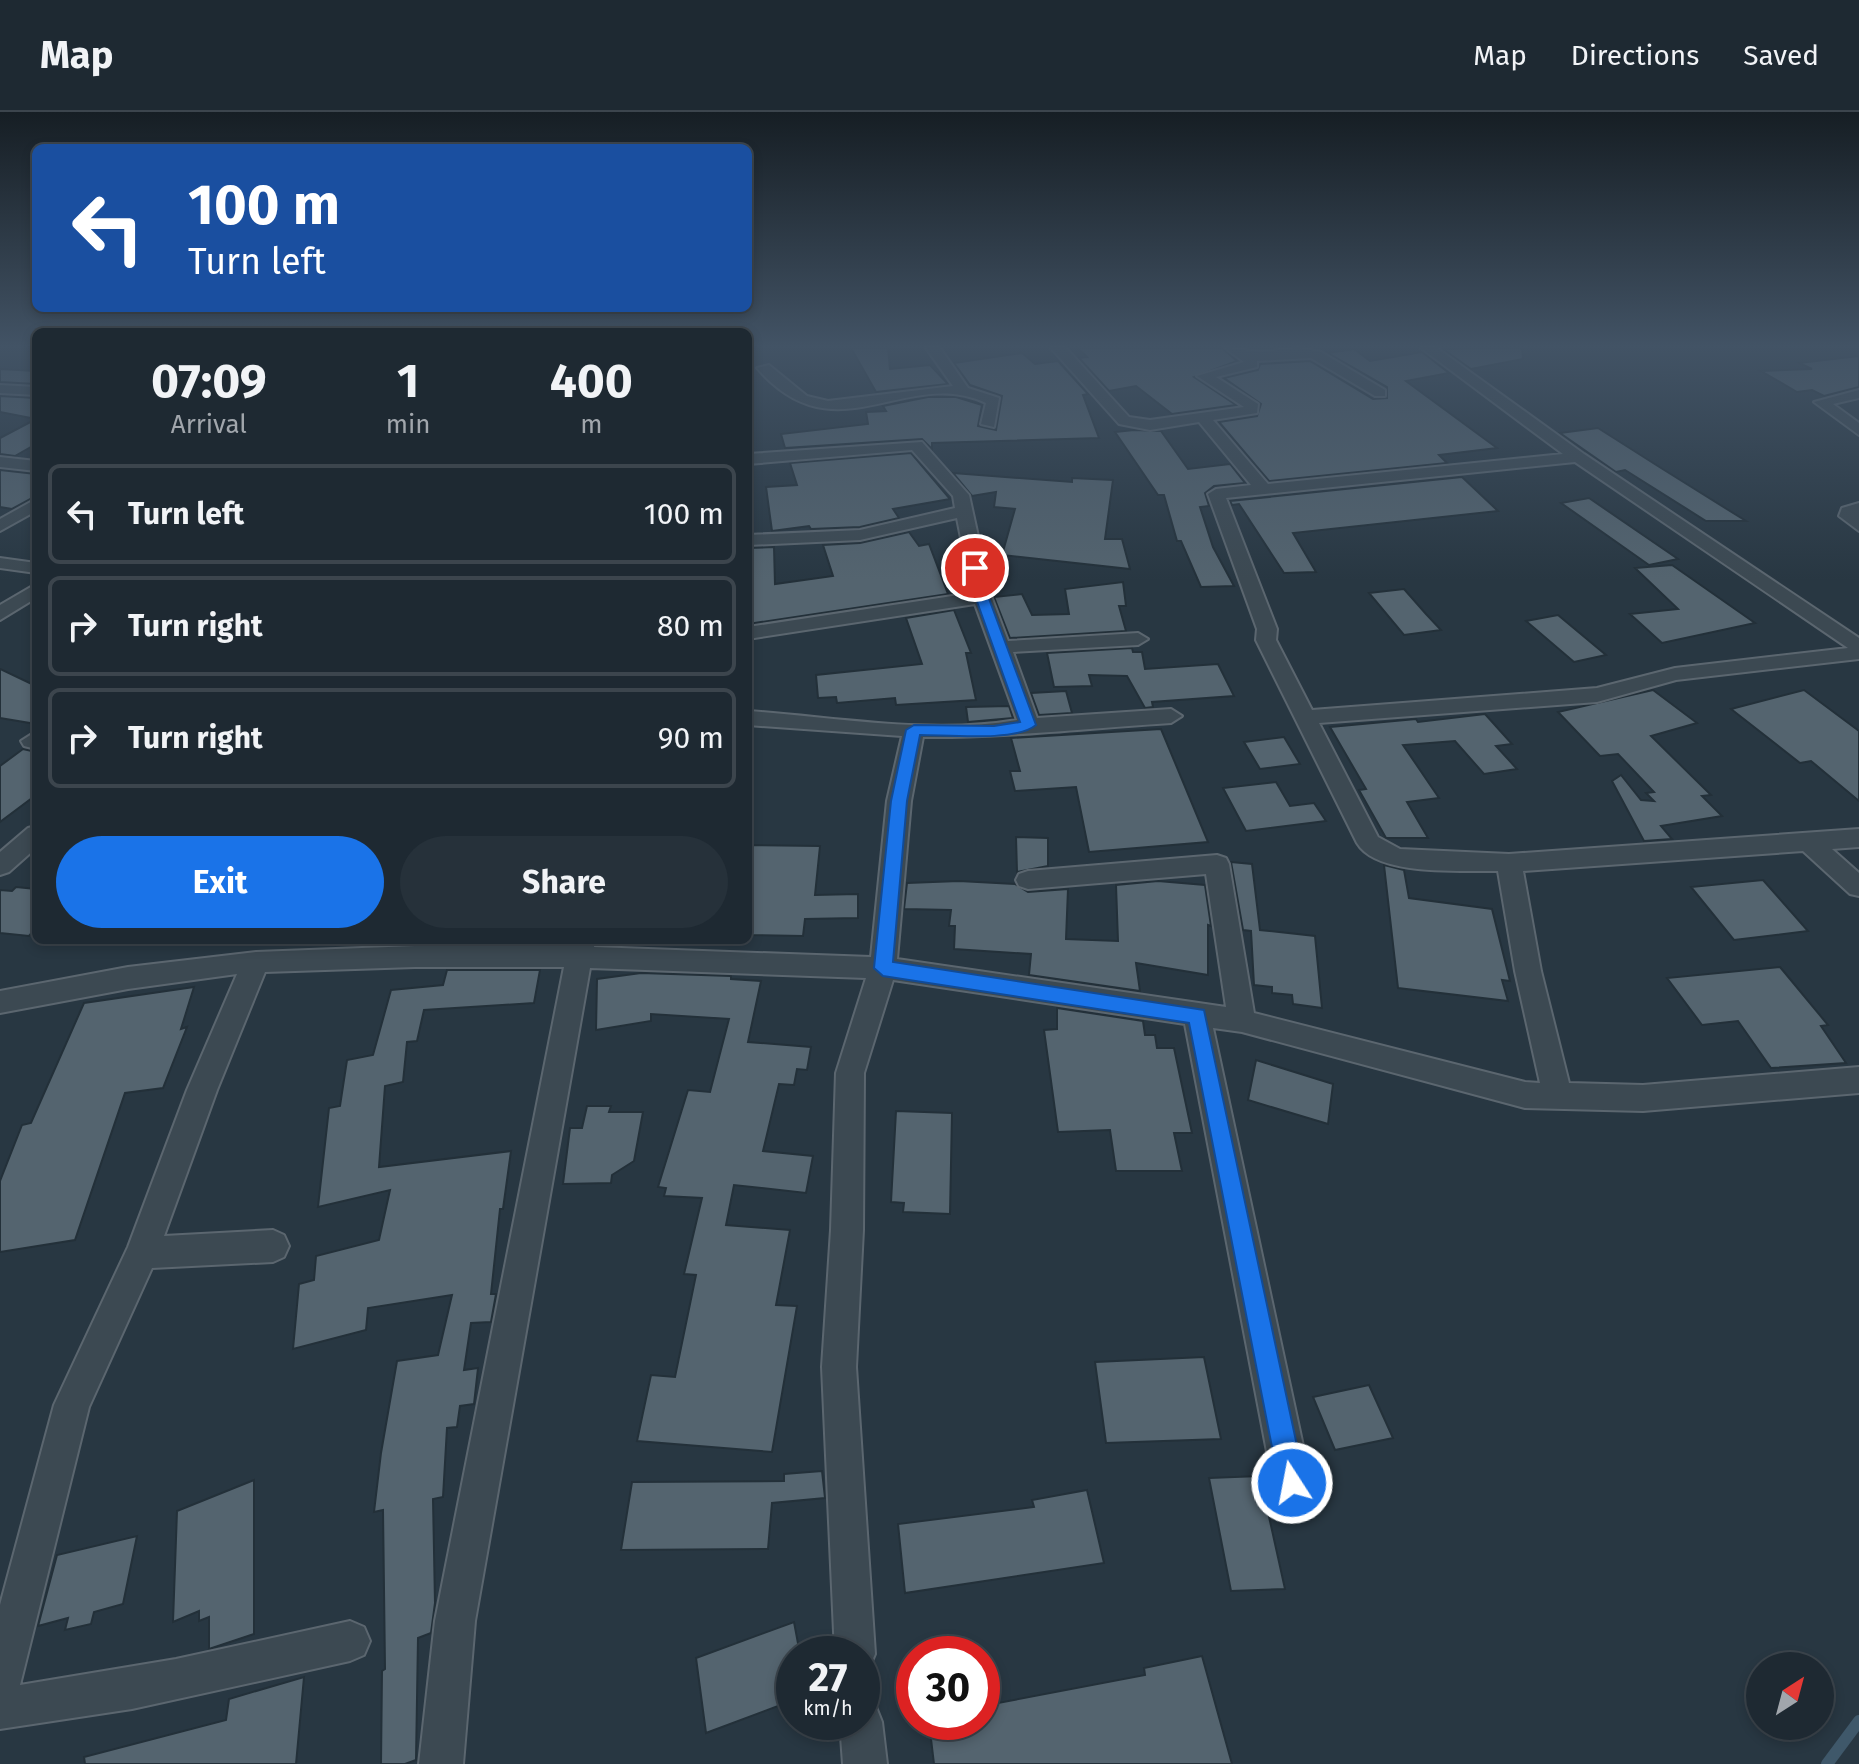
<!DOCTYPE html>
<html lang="en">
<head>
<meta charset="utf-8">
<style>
  :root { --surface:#1e2932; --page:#26313a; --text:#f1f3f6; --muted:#a1a6ac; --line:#3c454d; --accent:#1a73e8 }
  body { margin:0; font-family:"Fira Sans",sans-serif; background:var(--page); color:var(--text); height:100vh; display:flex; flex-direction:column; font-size:30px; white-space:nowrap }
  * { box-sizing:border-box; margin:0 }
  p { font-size:26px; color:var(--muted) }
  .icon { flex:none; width:44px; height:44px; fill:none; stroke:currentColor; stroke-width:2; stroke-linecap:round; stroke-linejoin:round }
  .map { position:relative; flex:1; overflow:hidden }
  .side { position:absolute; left:32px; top:216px; width:720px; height:616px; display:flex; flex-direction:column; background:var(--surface); border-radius:12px; box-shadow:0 4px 12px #0003,0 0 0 2px var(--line) }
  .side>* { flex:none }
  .guide { position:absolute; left:32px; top:32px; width:720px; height:168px; border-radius:12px; box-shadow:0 4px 12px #0003,0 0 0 2px var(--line); background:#1a4fa0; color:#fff; overflow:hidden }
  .needle { width:52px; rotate:36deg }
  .fabs { position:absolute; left:1746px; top:1540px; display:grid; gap:16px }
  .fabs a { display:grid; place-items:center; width:88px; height:88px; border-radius:50%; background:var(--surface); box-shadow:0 4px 12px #0003,0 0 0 2px var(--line); font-size:40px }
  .speed { position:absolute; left:776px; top:1524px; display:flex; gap:16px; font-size:40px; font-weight:700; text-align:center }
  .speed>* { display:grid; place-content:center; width:104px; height:104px; border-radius:50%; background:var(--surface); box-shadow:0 4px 12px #0003,0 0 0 2px var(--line); line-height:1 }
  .speed small { font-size:20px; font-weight:400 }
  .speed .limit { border:12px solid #d22; background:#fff; color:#111 }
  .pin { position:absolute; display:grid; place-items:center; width:68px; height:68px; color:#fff; margin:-34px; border:4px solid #fff; border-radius:50%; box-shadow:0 2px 8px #0007 }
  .me { position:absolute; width:88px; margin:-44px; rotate:349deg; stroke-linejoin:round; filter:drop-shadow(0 0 6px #0008) }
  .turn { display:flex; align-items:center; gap:28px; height:168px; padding:0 24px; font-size:36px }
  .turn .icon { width:104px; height:104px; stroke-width:2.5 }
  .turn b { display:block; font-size:56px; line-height:68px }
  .eta { display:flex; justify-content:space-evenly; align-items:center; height:136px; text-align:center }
  .eta b { font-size:48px; font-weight:700; line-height:56px }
  .button { display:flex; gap:16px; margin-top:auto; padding:16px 24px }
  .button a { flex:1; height:92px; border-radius:48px; background:var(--accent); color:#fff; font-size:32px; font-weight:700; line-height:92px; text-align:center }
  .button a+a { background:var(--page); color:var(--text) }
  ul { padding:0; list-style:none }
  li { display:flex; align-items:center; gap:24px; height:100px; margin:0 16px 12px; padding:0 8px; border:4px solid var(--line); border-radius:12px }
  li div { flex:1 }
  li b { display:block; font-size:30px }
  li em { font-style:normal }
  header { display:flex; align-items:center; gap:48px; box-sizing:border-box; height:112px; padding:0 40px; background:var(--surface); border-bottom:2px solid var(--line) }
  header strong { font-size:38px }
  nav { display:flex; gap:44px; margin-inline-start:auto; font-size:28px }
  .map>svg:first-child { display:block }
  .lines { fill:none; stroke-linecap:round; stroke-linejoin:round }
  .stream { stroke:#3f586a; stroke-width:12 }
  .building { fill:#54646f; stroke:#233039; stroke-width:2 }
  .street-casing { stroke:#5b666f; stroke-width:4 }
  .street { fill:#3c4952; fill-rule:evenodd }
  .route { fill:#1a73e8; stroke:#114b97; stroke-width:2 }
</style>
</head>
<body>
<header>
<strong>Map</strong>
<nav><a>Map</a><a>Directions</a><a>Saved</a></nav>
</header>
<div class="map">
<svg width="1859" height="1652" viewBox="0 0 1859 1652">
  <rect width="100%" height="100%" fill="#283742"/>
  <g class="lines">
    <polyline class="stream" points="1827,1652 1859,1609"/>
  </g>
  <g class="building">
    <polygon points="851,236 888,236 890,257 930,253 948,272 876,280"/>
    <polygon points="1078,236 1222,236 1237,249 1194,265 1236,293 1172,302 1136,274 1109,279 1079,246 1087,245"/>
    <polygon points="1522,236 1523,247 1471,257 1443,237"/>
    <polygon points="1354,237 1370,249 1422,240 1449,261 1406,269 1497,336 1439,343 1447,351 1269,369 1219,310 1257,304 1261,292 1224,266 1258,258 1260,252 1310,249 1373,287 1387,286 1387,275 1328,241"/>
    <polygon points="1022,241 1035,252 1058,249 1088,282 1083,283 1099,326 932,331 932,337 922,327 785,336 781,322 868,312 866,300 886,299 883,294 928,285 956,285 982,293 978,314 996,318 1002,284 970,273 954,251"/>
    <polygon points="1859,244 1859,275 1824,284 1812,278 1797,280 1761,259 1812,257 1799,251"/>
    <polygon points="0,257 36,259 36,272 0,270"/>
    <polygon points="0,284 36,286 36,307 0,300"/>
    <polygon points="36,307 36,332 15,344 0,342 0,326"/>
    <polygon points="1598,316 1661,356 1746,409 1706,409 1625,358 1616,360 1560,321"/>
    <polygon points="1134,318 1161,319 1188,357 1230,352 1245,371 1214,374 1205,381 1209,394 1200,395 1213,435 1234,474 1201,475 1181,429 1177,429 1164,383 1158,383 1115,320"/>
    <polygon points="911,341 950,387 893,397 899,406 860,415 811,417 809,414 772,419 766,375 797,373 790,351"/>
    <polygon points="0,358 36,362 36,384 12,397 0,395"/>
    <polygon points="953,361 1072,370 1072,366 1113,368 1105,427 1122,427 1130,457 1002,443 1015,397 994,395 996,380 972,384"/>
    <polygon points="1462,365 1498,399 1293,421 1316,460 1284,461 1239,392 1232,393 1230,389"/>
    <polygon points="1589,386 1678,447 1649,453 1561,391"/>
    <polygon points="909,420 919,434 929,432 948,482 748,512 748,436 774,435 775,472 833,464 823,433 860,431"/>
    <polygon points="1672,453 1755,511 1662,531 1630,502 1678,497 1635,456"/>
    <polygon points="1123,470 1126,494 1119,494 1126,519 1010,526 994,485 1022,482 1032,503 1069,502 1065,477"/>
    <polygon points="1404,477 1426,502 1441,518 1404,523 1369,481"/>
    <polygon points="954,498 971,541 966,541 976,588 896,593 895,586 837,591 836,585 818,586 816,563 922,552 906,506"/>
    <polygon points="1558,503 1606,543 1574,550 1526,509"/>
    <polygon points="1132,536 1133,540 1142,540 1145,557 1218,552 1234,584 1152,590 1153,595 1145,596 1127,564 1089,563 1092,574 1054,575 1047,541"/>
    <polygon points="0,557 36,574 36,612 0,606"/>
    <polygon points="1653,578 1697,611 1651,624 1711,683 1702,684 1722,704 1661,714 1672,727 1644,729 1612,669 1621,663 1641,688 1654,689 1646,681 1654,680 1618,642 1600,644 1558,600"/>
    <polygon points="1804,578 1859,619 1859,689 1811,649 1800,651 1731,597"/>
    <polygon points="1066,579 1072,601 1039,603 1031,581"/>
    <polygon points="1009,594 1013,606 968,610 966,595"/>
    <polygon points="1485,602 1512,632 1496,634 1517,657 1484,662 1455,629 1403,633 1439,686 1407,690 1428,726 1386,726 1359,678 1366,677 1330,615 1416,607 1418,610"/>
    <polygon points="1161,617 1208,730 1089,740 1076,675 1015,679 1010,659 1020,659 1011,626"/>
    <polygon points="1284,625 1300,652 1260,657 1244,630"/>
    <polygon points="23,637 36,640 36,683 0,710 0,654"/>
    <polygon points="1276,670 1290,694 1314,691 1326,709 1246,719 1223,676"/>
    <polygon points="1016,725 1048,726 1048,754 1017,760"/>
    <polygon points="748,733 820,734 815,783 858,782 858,806 805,807 803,824 748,823"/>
    <polygon points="1231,750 1252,752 1260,818 1315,824 1322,896 1293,892 1292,883 1272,881 1272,875 1254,873 1251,819 1243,818"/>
    <polygon points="1384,753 1404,758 1409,786 1492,797 1510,869 1502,868 1508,889 1398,876"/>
    <polygon points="1763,768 1808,819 1734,828 1691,775"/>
    <polygon points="959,769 1015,772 1028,780 1068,777 1066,827 1118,829 1116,773 1158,769 1205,773 1211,814 1208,813 1208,863 1136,851 1140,879 1029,863 1031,842 954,837 955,814 949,814 951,798 904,797 907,771"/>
    <polygon points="16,775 36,777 36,816 29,824 0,821 0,778 12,779"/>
    <polygon points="1780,855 1828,913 1821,914 1846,951 1771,956 1738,909 1702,913 1667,866"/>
    <polygon points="447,858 540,858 534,891 424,898 417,929 407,930 403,970 385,974 379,1055 511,1039 503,1097 500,1097 491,1182 496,1182 491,1210 471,1211 464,1258 478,1256 474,1292 460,1294 457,1315 447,1316 443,1385 433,1387 435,1491 431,1521 418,1526 416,1648 405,1652 381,1652 382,1559 385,1557 383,1398 374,1400 381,1341 397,1249 438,1243 452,1183 368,1196 366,1218 293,1237 299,1172 314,1168 316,1144 379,1128 390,1078 318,1095 329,996 340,994 347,948 373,943 391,878 443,873"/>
    <polygon points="641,861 731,864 731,867 761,869 748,930 811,935 807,958 797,957 794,973 779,972 763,1039 813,1044 806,1081 734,1073 726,1113 790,1118 776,1193 797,1194 772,1340 637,1329 651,1263 675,1265 696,1163 684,1162 702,1086 664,1084 666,1076 658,1075 688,978 710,980 729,907 651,902 651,909 596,918 597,867"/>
    <polygon points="194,875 181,917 187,915 163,976 125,981 75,1128 0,1140 0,1069 22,1013 31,1011 84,891"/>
    <polygon points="1057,896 1143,909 1145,923 1155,923 1157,936 1174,936 1192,1021 1174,1021 1182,1059 1116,1059 1110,1018 1058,1020 1044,918 1057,917"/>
    <polygon points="1256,948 1333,972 1328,1012 1248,988"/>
    <polygon points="587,994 611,994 609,1000 643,1000 634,1049 612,1063 611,1071 563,1072 570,1016 582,1016"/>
    <polygon points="896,999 952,1001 950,1102 903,1100 904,1091 891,1090"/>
    <polygon points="1204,1245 1221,1327 1106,1331 1095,1250"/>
    <polygon points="1369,1273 1393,1326 1335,1338 1313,1285"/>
    <polygon points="822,1359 825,1386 772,1391 768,1437 621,1438 632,1370 784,1369 784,1362"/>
    <polygon points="1260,1364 1285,1477 1231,1479 1209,1366"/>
    <polygon points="254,1368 254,1522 209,1537 209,1505 199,1509 199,1499 173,1510 177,1399"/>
    <polygon points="1087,1378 1104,1451 905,1481 898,1412 1034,1395 1032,1388"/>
    <polygon points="137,1424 123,1492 94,1500 91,1512 65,1518 68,1506 38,1514 57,1443"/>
    <polygon points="794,1510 800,1542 794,1542 794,1588 706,1621 696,1546"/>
    <polygon points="1202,1544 1232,1652 934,1652 929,1610 982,1610 982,1594 1145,1563 1144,1556"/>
    <polygon points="304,1565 296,1652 85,1652 84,1645 226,1608 229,1587"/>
  </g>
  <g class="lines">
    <g class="street-casing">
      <g id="street">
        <path d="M926,236H940L968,276L999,286L994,315L981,312L986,291C906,253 836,347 757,256L769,253L807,284L828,289L953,274Z"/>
        <path d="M1051,236H1066L1129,305L1150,308L1244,295L1197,264L1244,250L1225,236L1261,240L1298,236L1321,240L1385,278V284H1375L1311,246L1257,249V255L1216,265L1258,292L1257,301L1213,308L1268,372L1563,342L1421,236H1437L1584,342L1859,526V547L1676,568L1597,590L1319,611L1378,725L1400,737L1509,742L1859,717V735L1832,737L1859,761V784L1850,782L1803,739L1523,759L1541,859L1569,971L1643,973L1859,955V981L1643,999L1525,996L1242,920L1213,916L1311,1371L1305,1384L1292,1390L1279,1384L1273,1371L1185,912L893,868L864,961L863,1118L856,1255L875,1542L869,1556L862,1560V1542H835L822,1255L831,1118L836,961L866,866L590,856L475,1509L463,1652H419L435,1509L564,855H415L265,860L217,978L164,1124L273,1118L284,1123L289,1134L284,1145L273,1150L152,1156L89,1295L20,1573L176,1547L350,1509L364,1515L370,1529L364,1543L350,1549L132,1597L0,1617V1493L54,1293L128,1135L187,978L237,862L128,877L0,901V879L128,855L256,840L415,834H568L569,828H595L594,835L871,845L887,689L902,624L748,613V599C835,605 930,623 1017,608L975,492L748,527V515L972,481L957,406L860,428L748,433V423L860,418L955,396L953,384L912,338L748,352V342L922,330L969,383L991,484L1008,529L1138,521L1148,527L1138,533L1013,540L1037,606L1171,597L1182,604L1171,611C1088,616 1006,626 923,625L911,689L897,847L1226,895L1206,762L1028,777L1019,774L1016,768L1019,762L1028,759L1217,743L1226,746L1229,752L1254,901L1525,970L1540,971L1515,859L1498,759C1463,758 1377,765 1357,731L1256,528L1257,517L1208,382L1216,377L1251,373L1199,310L1150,318L1119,312ZM1575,350L1848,536L1675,556L1597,576L1312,598L1276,528L1277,517L1226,386Z"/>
        <polygon points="0,273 36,275 36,283 0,281"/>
        <polygon points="1859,278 1859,286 1833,292 1859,311 1859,323 1814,290"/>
        <polygon points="0,345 36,349 36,359 0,355"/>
        <polygon points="36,387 36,399 0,419 0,407"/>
        <polygon points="1859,391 1859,419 1839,404 1842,396"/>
        <polygon points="0,446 36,451 36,461 0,456"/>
        <polygon points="36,472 36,486 0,508 0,493"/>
        <polygon points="32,622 36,623 36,637 24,634 21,629"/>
        <polygon points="36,714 36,736 9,760 0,763 0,740 28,716"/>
        <polygon points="862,1589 876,1595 882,1610 887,1652 843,1652 840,1610 862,1610"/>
      </g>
    </g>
    <use href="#street" class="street"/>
  </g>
  <linearGradient id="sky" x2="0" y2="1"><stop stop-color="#161e24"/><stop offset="0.5" stop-color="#425365"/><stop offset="1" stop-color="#425365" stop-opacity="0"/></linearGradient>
  <rect width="1859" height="468" fill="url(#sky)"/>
  <path class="route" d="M975,452L982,456L988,484L1036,613C1016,630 948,623 920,623L907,689L893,850L1204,898L1305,1371L1301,1380L1292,1384L1283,1380L1279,1371L1189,911L883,864L874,856L891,689L906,618L914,613L994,614L1020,610L975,484L969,456Z"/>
</svg>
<div class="fabs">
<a><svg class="needle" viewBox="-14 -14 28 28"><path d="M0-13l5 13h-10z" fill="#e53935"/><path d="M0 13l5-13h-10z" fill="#a1a6ac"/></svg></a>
</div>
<div class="speed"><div>27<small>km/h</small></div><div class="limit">30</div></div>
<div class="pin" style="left:975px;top:456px;background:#d93025"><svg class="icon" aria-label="arrive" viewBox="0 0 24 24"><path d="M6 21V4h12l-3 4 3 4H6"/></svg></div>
<svg class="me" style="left:1292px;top:1371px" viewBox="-20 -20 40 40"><circle r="17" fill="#1a73e8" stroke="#fff" stroke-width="3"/><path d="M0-11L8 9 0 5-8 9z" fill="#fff"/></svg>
<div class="guide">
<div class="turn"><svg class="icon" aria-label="left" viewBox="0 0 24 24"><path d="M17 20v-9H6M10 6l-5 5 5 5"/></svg><div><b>100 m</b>Turn left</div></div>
</div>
<section class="side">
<div class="eta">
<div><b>07:09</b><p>Arrival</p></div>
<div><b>1</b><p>min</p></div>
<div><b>400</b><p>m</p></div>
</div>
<ul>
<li><svg class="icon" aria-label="left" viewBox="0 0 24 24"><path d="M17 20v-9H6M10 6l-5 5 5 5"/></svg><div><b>Turn left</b></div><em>100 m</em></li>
<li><svg class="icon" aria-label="right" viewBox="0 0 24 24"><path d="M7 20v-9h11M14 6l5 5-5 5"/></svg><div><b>Turn right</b></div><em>80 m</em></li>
<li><svg class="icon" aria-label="right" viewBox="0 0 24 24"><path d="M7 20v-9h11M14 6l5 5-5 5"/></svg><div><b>Turn right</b></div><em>90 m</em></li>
</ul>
<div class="button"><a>Exit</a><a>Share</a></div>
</section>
</div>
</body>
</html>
